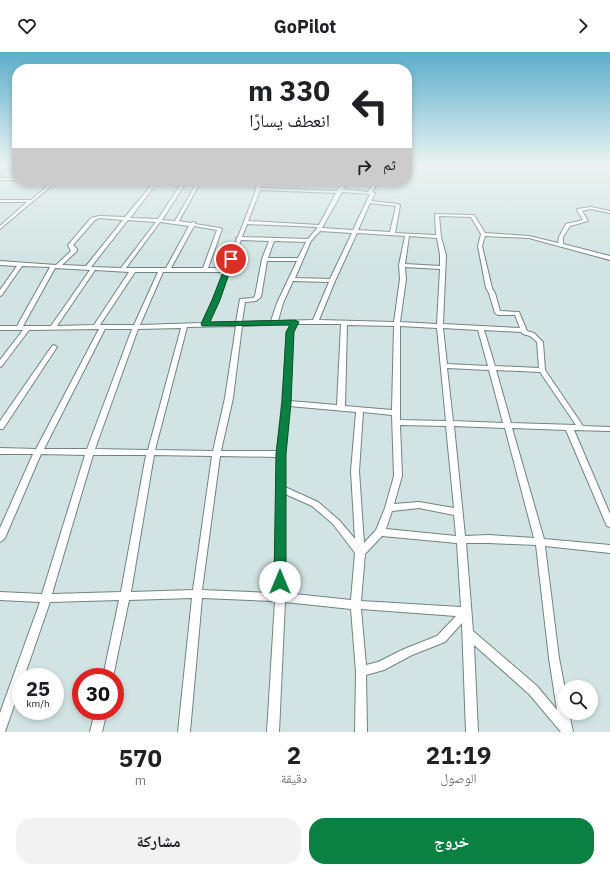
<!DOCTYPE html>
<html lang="ar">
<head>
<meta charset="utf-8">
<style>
  :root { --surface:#fff; --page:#f2f2f2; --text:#202124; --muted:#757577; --accent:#0b8043 }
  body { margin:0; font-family:"IBM Plex Sans","Noto Naskh Arabic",sans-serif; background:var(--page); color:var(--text); direction:rtl; height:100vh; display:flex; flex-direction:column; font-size:15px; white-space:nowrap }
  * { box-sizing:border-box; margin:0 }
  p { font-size:13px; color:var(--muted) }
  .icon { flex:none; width:22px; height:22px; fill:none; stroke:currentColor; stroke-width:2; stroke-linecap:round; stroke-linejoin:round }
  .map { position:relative; height:680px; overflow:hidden; direction:ltr }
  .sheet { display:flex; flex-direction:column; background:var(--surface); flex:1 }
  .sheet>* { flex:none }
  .banner { position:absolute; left:12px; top:12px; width:400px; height:122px; border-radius:16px; box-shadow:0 2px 6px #0003; direction:rtl; background:#fff; color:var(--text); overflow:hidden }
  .buttons { position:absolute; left:558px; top:628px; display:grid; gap:8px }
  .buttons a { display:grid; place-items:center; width:40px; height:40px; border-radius:50%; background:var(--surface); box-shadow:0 2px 6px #0003; font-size:20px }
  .speed { position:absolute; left:12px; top:616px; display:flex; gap:8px; font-size:20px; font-weight:700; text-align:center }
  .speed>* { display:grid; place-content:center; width:52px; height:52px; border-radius:50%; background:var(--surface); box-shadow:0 2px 6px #0003; line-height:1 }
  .speed small { font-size:10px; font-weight:400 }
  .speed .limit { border:6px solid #d22; background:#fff; color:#111 }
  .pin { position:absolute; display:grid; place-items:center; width:34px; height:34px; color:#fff; margin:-17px; border:2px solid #fff; border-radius:50%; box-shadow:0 1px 4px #0007 }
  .me { position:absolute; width:44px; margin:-22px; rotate:0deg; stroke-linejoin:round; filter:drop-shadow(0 0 3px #0008) }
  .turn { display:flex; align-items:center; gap:14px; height:84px; padding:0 16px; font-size:18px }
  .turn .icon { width:52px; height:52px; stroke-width:2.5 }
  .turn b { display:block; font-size:28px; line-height:34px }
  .then { display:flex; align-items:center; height:38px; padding:0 16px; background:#0003; gap:8px; font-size:15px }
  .eta { display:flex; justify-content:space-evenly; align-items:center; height:68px; text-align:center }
  .eta b { font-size:24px; font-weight:700; line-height:28px }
  .cta { display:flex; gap:8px; margin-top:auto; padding:8px 16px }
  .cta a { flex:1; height:46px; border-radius:16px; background:var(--accent); color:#fff; font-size:16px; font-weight:700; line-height:46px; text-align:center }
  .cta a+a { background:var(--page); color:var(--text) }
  header { display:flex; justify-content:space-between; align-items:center; height:52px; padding:0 16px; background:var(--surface); font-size:18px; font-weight:700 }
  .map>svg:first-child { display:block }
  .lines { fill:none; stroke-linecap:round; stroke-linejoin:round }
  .minor-casing { stroke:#728382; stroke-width:2 }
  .minor { fill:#fff; fill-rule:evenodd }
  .route { fill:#0b8043; stroke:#07532c }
</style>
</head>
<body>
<header><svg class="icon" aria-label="forward" viewBox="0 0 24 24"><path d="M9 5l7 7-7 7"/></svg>GoPilot<svg class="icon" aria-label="heart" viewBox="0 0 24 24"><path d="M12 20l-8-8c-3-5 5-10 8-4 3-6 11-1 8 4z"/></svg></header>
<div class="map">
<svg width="610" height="680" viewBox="0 0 610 680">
  <rect width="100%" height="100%" fill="#d1e4e3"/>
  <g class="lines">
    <g class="minor-casing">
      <g id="minor">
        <polygon points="17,115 17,117 0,121 0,119"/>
        <rect x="0" y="126" width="17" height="2"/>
        <polygon points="53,129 57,129 0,177 0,174 27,150 0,150 0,148 31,148"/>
        <path d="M110,129H220L218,130L200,131L179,169L191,171L193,170H195V172L220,176L222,177L208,216H225L237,187L236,186L238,185L256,138L255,137L259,129H263L260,136L337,139L343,129H347L343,137L368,140L375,129H379L372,140L375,141L371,149L398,152L400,153L395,181L436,183L435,162L472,163H474L485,181L529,184L558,191L559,185L566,172L583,168L577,158V157L591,155L610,159V161L591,157L582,159L588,169L570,174L563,185V192L610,204V208L529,186L485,184L482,194L492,236L495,241L500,259L519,260L527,279L534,281L543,290L545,318L583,374L610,375V379L574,378L610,462V475L607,474L606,472L566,378L512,376L544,487L610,493V501L545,494L559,606L565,637V661H569L573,680H561L529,642L474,593L478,680H466L462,571L445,590L412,603L384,618L366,623L367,680H355L356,620L351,557L285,550L279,680H267L275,549L202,546L190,680H178L192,546L129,548L113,625H103L119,548L50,550L24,625H21V633L6,677L5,680H0V661L40,550L0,548V540L42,542L85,403L41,402L5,486L3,488L0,490V476L33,402H0V396L36,397L99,277L29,278L2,314L0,315V308L23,278H0V274H17L50,215L22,214L2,243L0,244V238L17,214L0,213V209L56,213L71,199L68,193L91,166L99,164L125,165L153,131L112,130ZM157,131L181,132L158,167L130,166ZM185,132H196L175,169L162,168ZM260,138L336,141L319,173L248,169ZM342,140L370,142L353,178L322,176ZM370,151L396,154L390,180L358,178ZM439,164L471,165L481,182L478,194L486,236L489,241L495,261L498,263H515L520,276L443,272L446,203L441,185ZM99,166L123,168L86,214L62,213L77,199V197L73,193L95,168ZM128,168L156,170L121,216L91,215ZM160,170L189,174L166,216H126ZM247,172L318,175L308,187L242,185ZM194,174L217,178L203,216H171ZM320,179L352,181L330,227L295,226L311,189ZM357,181L405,184L399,213L400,227L394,270L319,268L335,229ZM409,184L437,186L440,203V214L405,212ZM241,188L269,189L262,207L255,244L253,246L240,247L236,270L208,271L219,248ZM274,189L306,190L298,206H268ZM267,209H297L277,251L271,269L242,270L245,250L256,249L261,245ZM405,215L440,217L437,272L400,270L406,227ZM55,216L90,218L51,274H23ZM95,218L129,220L94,273L57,274ZM135,220H158L134,273H100ZM163,220H224L213,248L202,271L140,273ZM293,229L329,230L313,268L278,269L283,251ZM291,272L287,280L282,351L277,399H221L233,346L242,274ZM297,272H341L337,353L290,349L293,280ZM347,273L394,274L392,358L345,354ZM236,274L225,346L213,399L155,398L187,275ZM400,274L437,276L446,369L400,368ZM181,276L148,398L95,397L138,277ZM443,276L478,278L488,314L447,312ZM105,277H132L87,397H44ZM484,278L521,280L523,282L530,284L537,290L539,316L495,314ZM447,316L489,318L503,371L453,369ZM496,318L540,320L576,373L511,371ZM289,354L356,360L351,419L355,487L339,468L318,450L285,435V402ZM363,360L392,363L394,424L385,456L376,478L364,491L359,419ZM400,373L446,374L454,456L419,450L394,452L402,424ZM454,374L505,376L534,486L489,483L465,484ZM93,403H146L121,540L52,542ZM154,403L212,404L193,538L131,540ZM220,404L277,405L275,541L202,538ZM285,442L312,454L333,472L355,501L351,548L285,541ZM419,456L454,463L456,484L386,477L392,459ZM382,484L457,491L461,555L361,549L365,502ZM466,491H489L536,493L549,606L557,658L537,634L473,579ZM361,557L456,564L437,584L404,597L378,610L366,613Z"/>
        <polygon points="54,293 57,295 3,377 0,377 0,369 52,294"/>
        <polygon points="95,659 107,659 102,680 90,680"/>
      </g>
    </g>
    <use href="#minor" class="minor"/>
  </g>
  <linearGradient id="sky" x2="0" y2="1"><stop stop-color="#5badcb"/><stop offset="0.54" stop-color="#eaf3f2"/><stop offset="1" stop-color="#eaf3f2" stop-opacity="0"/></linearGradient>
  <rect width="610" height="207" fill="url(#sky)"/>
  <polygon class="route" points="231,205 234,207 220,248 210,270 295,268 299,270 294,280 291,351 286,402 286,530 285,534 280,535 276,534 274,530 276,402 282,351 286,280 290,273 202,274 201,272 212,248 228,207"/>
</svg>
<div class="buttons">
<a><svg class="icon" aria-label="search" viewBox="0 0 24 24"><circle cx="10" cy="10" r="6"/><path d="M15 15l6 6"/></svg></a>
</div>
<div class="speed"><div>25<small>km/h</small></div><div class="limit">30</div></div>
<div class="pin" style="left:231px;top:207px;background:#d93025"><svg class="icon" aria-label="arrive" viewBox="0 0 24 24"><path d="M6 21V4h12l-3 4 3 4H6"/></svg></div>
<svg class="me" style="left:280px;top:530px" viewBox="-20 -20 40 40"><circle r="19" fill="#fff"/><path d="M0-13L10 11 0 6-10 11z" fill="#0b8043"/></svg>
<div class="banner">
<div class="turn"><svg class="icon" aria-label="left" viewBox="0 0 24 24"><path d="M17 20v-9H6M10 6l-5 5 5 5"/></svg><div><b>330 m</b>انعطف يسارًا</div></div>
<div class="then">ثم<svg class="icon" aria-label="right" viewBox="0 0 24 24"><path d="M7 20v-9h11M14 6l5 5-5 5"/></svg></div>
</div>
</div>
<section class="sheet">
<div class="eta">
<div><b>21:19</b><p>الوصول</p></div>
<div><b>2</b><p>دقيقة</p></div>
<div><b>570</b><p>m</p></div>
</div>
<div class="cta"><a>خروج</a><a>مشاركة</a></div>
</section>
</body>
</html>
